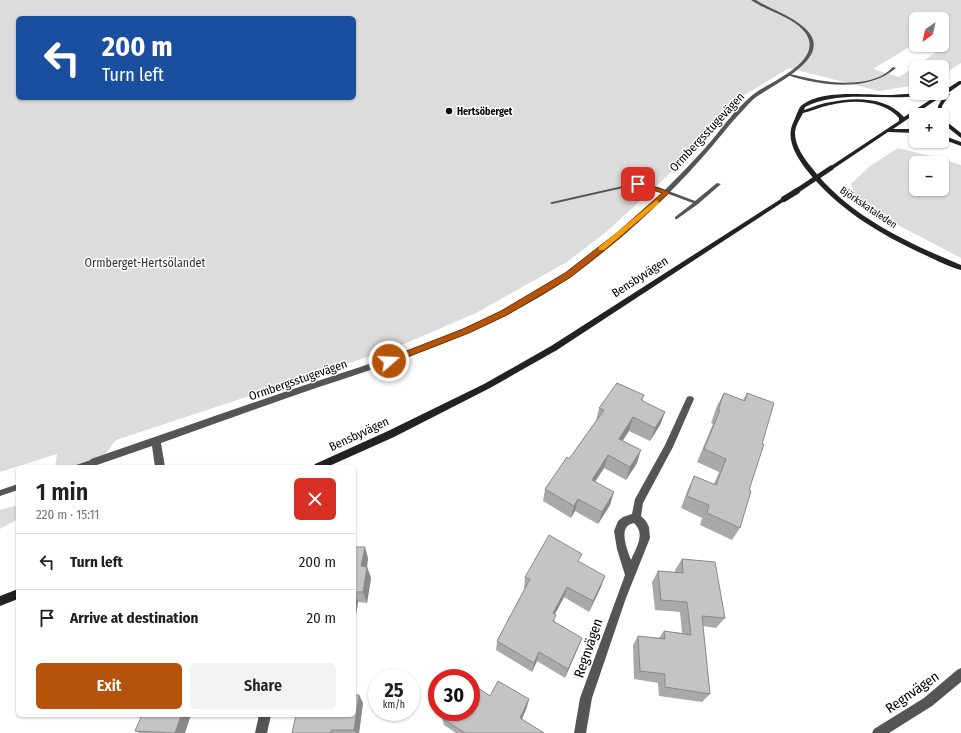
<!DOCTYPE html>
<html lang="en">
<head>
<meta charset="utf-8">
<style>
  :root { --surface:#fff; --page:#f2f2f2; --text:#202124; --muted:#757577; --line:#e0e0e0; --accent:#b45309 }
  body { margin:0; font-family:"Fira Sans Condensed",sans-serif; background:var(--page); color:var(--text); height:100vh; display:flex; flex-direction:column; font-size:15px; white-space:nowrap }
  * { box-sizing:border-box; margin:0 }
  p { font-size:13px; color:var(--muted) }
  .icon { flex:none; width:22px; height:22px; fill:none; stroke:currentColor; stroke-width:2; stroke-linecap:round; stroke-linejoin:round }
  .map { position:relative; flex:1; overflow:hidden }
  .details { position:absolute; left:16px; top:465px; width:340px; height:252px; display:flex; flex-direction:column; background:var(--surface); border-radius:6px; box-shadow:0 1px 3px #0004 }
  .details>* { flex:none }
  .guide { position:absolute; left:16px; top:16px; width:340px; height:84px; border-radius:6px; box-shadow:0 1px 3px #0004; background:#1a4fa0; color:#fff; overflow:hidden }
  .needle { width:26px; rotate:213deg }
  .tools { position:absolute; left:909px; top:12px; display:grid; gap:8px }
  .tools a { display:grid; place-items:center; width:40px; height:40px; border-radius:6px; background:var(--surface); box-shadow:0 1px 3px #0004; font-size:20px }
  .speed { position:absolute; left:368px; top:669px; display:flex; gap:8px; font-size:20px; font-weight:700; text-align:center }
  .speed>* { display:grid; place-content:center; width:52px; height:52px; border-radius:50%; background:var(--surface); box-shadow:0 1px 3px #0004; line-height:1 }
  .speed small { font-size:10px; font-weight:400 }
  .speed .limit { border:6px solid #d22; background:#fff; color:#111 }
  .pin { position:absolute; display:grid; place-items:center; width:34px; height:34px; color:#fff; margin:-17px; border-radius:8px; box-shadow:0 2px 6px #0006 }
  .me { position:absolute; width:44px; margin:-22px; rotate:71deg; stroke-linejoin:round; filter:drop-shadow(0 0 3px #0008) }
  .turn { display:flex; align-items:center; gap:14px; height:84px; padding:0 20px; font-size:18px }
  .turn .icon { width:52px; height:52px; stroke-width:2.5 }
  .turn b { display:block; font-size:28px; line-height:34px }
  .round { display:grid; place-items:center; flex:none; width:42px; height:42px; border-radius:6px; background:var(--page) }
  .overview { display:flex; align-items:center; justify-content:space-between; height:68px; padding:0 20px }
  h1 { font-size:24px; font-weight:600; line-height:30px }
  .cta { display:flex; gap:8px; margin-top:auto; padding:8px 20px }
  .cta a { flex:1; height:46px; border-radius:6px; background:var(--accent); color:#fff; font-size:16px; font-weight:600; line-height:46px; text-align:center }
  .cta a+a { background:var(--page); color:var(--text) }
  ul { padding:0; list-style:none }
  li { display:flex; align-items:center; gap:12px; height:56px; padding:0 20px; border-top:1px solid var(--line) }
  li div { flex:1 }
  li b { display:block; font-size:15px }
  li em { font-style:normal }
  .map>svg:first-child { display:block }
  .green { fill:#dcdcdc; fill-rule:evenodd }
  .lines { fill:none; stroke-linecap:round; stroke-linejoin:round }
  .lane { fill:#555; fill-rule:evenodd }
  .street { fill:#555; fill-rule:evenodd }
  .secondary { fill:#222; fill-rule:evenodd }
  .secondary-bridge-far1 { stroke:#222; stroke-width:5 }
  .secondary-bridge { stroke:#222; stroke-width:6 }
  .wall { fill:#a9a9a9 }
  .shaded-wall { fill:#898989 }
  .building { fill:#c4c4c4; stroke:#898989 }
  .route { fill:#b45309; stroke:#753606 }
  .slow { fill:#f59e0b }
  .poi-dot { fill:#000; stroke:#fff; stroke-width:1.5 }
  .labels { text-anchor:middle; stroke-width:3; stroke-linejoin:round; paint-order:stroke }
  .far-poi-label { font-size:10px; font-weight:bold; fill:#000; stroke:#fff; text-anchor:start }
  .far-street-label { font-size:10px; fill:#000; stroke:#fff }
  .street-label { font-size:12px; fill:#000; stroke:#fff }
  .park-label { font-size:12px; fill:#333; stroke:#fff }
  .near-street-label { font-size:14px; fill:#000; stroke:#fff }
</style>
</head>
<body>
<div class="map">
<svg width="961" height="733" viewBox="0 0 961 733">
  <rect width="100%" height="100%" fill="#fff"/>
  <g class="green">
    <path d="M0,0H961V63L942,75V67H916V85L879,91L789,68L743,96L679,165L605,233L567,262L476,313L395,348L116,440L95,467H55L57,454L0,472ZM18,18H354V98H18ZM916,19H942V41L950,43L899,77L873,69L916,43Z"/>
    <path d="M898,148L939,158L961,165V258L873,212L855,195L851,184L870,166ZM916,163H942V189H916Z"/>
    <polygon points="18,505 18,519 0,529 0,510"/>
  </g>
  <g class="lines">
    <g class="lane">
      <path d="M893,67L896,68C873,88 838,87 809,81C802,79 795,78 788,75L790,74C818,81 856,89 883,75C886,73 890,70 893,67Z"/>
      <polygon points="636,183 658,187 695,201 717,183 721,184 698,204 677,219 675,219 675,217 693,203 655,189 636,185 552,204 550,203 552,202"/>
      <polygon points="94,459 96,460 97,462 96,464 87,467 75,467 76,465"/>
      <polygon points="18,484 18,490 0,496 0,490"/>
    </g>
    <g class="street">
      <path d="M751,0H756C770,9 787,14 801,25C839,53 782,80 761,94C755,97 750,102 745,108C729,124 716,143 700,160C662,203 619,242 572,276C495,330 404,359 316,388C264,406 212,425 161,443L165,467H155L152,446L94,466L91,465L89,462L91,459C161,435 231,410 302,386C393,356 487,328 566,273C613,240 656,201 695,159C709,145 721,128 734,113C742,105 749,97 758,91C776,80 828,57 803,30C790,16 767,11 751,0Z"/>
      <path d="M690,396L693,397L694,399L673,447L643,503L641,516L646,521L649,527L650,538L626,598L592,698L586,733H574L580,698L625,575L617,549L614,531L618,521L623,517L632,514L635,499L665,445L687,397ZM634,523C646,534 636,548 631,560C627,549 617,526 634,523Z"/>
      <polygon points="961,668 961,682 932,706 889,733 872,733 874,729 924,698 957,670"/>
      <polygon points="259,715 271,715 267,733 255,733"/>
    </g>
    <g class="secondary">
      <path d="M959,81H961V84L948,93L950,94L942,106V116L938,115V106L945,94L893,129H916V133L888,132L833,169L828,168L899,121V118C884,100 852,99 830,105C820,107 812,111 803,113C800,119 795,126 795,133C795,146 804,158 812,168C849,216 906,242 961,265V270C949,267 936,260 925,255C879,234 836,208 805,168C795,154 785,137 794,121C796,116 799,107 802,105C822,89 868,95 892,95C905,94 918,93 931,93C925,97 915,96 907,97C873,99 837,91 805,107L804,110C813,107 822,103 831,102C855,97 887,97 904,117Z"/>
      <polygon points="942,118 961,133 961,138 942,123"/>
      <polygon points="942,135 961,142 961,146 942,139"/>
      <polygon points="784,197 787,199 786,200 557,350 490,388 394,437 327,467 313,467 315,464 388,431 484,384 551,346"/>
      <polygon points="18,589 18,599 0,606 0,596"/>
    </g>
    <polyline class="secondary-bridge-far1" points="795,192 831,168"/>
    <polyline class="secondary-bridge" points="784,199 797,191"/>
  </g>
  <g class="wall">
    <polygon points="724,393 743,400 747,393 749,490 740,528 732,540 700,525 702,518 681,508 688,489 694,476 714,484 719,472 697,462 713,424 711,423 717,406"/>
    <polygon points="644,395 642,401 665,412 660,425 650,441 629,431 623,440 637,463 626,480 604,468 595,482 610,505 598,524 575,511 571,518 543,501 545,489 569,459 596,421 599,408"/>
    <polygon points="354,547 368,558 367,567 371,578 367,603 358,602 354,628"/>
    <polygon points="682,559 725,618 716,628 703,626 710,694 702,702 659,696 658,683 634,679 633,645 638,636 659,638 664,631 682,633 680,612 655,610 652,582 658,571 675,572 675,570"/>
    <polygon points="580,562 601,587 589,612 564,597 555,614 556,615 554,622 578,648 565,678 537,661 532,672 496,650 497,641 525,588 524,588 525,577"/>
    <polygon points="359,695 363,703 359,733 292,733"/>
    <polygon points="527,707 522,719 544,733 456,733 444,725 442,718"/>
    <polygon points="135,731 185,733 139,733"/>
  </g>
  <g class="shaded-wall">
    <polygon points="665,412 660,425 650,441 655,428"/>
    <polygon points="633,417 629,431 615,452 619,439"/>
    <polygon points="641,450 637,463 626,480 630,467"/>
    <polygon points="608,455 604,468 588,492 592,480"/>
    <polygon points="614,492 610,505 598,524 602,512"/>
    <polygon points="578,499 575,511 571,518 574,506"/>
    <polygon points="365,547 368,558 367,567 371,578 367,603 363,592 361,566"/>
    <polygon points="605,576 601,587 589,612 593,601"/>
    <polygon points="567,587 564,597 550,623 553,613"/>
    <polygon points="354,592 358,602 354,628"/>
    <polygon points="582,638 578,648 565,678 568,669"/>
    <polygon points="539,652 537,661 532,672 534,663"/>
    <polygon points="359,695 363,703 359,733 356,733 354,730"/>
    <polygon points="529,699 527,707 519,725 520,718"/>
    <polygon points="181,715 191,715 185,733 175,733"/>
  </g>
  <g class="building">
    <polygon points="617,383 644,395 641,400 665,412 655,428 633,417 619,439 641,450 630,467 608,455 592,480 614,492 602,512 578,499 574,506 545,489 567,457 569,459 604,410 599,408"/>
    <polygon points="724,393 745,401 747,393 774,403 762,444 764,444 749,490 751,491 740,528 707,513 709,505 687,496 694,476 716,485 726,459 704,449 720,410 718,410"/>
    <polygon points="549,535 582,554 578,561 605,576 593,601 567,587 553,613 556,615 553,621 582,638 568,669 539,652 534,663 497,641 530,579 525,577"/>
    <polygon points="354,547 365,547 361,566 367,567 363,592 354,592 354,593"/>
    <polygon points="682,559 715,562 725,618 702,616 710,694 665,687 665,674 640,671 638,636 665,639 664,631 691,635 687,602 661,600 658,571 683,573"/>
    <polygon points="498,681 529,699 520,718 544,733 465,733 442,718 446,712 471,712 471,683 490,696"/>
    <polygon points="354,695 359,695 354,730 331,730 331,733 292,733 296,715 354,715"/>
    <polygon points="142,715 181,715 175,733 135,731"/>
  </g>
  <polygon class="route" points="638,182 670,192 623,235 571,277 507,315 469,333 392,363 386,363 384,361 386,359 463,329 501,311 565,273 618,232 662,193 636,185 635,184"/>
  <polygon class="slow" points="656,200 659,202 658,204 604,250 599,250 599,247"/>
  <circle class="poi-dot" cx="449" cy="111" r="4"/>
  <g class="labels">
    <g class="far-poi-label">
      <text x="457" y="115">Hertsöberget</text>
    </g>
    <g class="far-street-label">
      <text transform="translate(869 207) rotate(34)" y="4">Björkskataleden</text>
    </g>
    <g class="street-label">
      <text transform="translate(707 132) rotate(-47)" y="4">Ormbergsstugevägen</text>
      <text transform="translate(640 277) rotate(-33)" y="4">Bensbyvägen</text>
      <text transform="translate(298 380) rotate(-19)" y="4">Ormbergsstugevägen</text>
      <text transform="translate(359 434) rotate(-25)" y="4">Bensbyvägen</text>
    </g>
    <g class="park-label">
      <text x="145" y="267">Ormberget-Hertsölandet</text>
    </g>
    <g class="near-street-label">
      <text transform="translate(588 648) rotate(-71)" y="5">Regnvägen</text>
      <text transform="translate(912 692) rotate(-35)" y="5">Regnvägen</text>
    </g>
  </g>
</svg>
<div class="tools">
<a><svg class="needle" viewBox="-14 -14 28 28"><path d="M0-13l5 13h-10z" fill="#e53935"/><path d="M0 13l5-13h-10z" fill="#757577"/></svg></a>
<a><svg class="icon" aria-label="layers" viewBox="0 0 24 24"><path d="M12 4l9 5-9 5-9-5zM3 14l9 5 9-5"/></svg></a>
<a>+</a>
<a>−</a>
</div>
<div class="speed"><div>25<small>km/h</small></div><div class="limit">30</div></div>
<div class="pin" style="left:638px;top:184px;background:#d93025"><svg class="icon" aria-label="arrive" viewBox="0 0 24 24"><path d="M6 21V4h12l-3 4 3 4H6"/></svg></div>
<svg class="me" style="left:389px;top:361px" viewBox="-20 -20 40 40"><circle r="17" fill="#b45309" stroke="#fff" stroke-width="3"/><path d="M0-11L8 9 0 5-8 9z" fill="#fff"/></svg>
<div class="guide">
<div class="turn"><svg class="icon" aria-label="left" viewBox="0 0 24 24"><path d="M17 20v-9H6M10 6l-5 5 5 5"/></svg><div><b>200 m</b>Turn left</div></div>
</div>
<section class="details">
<div class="overview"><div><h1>1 min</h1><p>220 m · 15:11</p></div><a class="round" style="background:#d93025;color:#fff"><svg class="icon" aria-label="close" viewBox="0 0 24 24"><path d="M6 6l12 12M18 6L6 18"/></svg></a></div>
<ul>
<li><svg class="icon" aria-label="left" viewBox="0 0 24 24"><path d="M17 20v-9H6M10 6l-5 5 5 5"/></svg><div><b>Turn left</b></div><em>200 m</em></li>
<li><svg class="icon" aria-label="arrive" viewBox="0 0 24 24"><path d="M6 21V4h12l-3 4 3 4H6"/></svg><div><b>Arrive at destination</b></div><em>20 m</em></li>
</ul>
<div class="cta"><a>Exit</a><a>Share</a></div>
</section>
</div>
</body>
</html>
